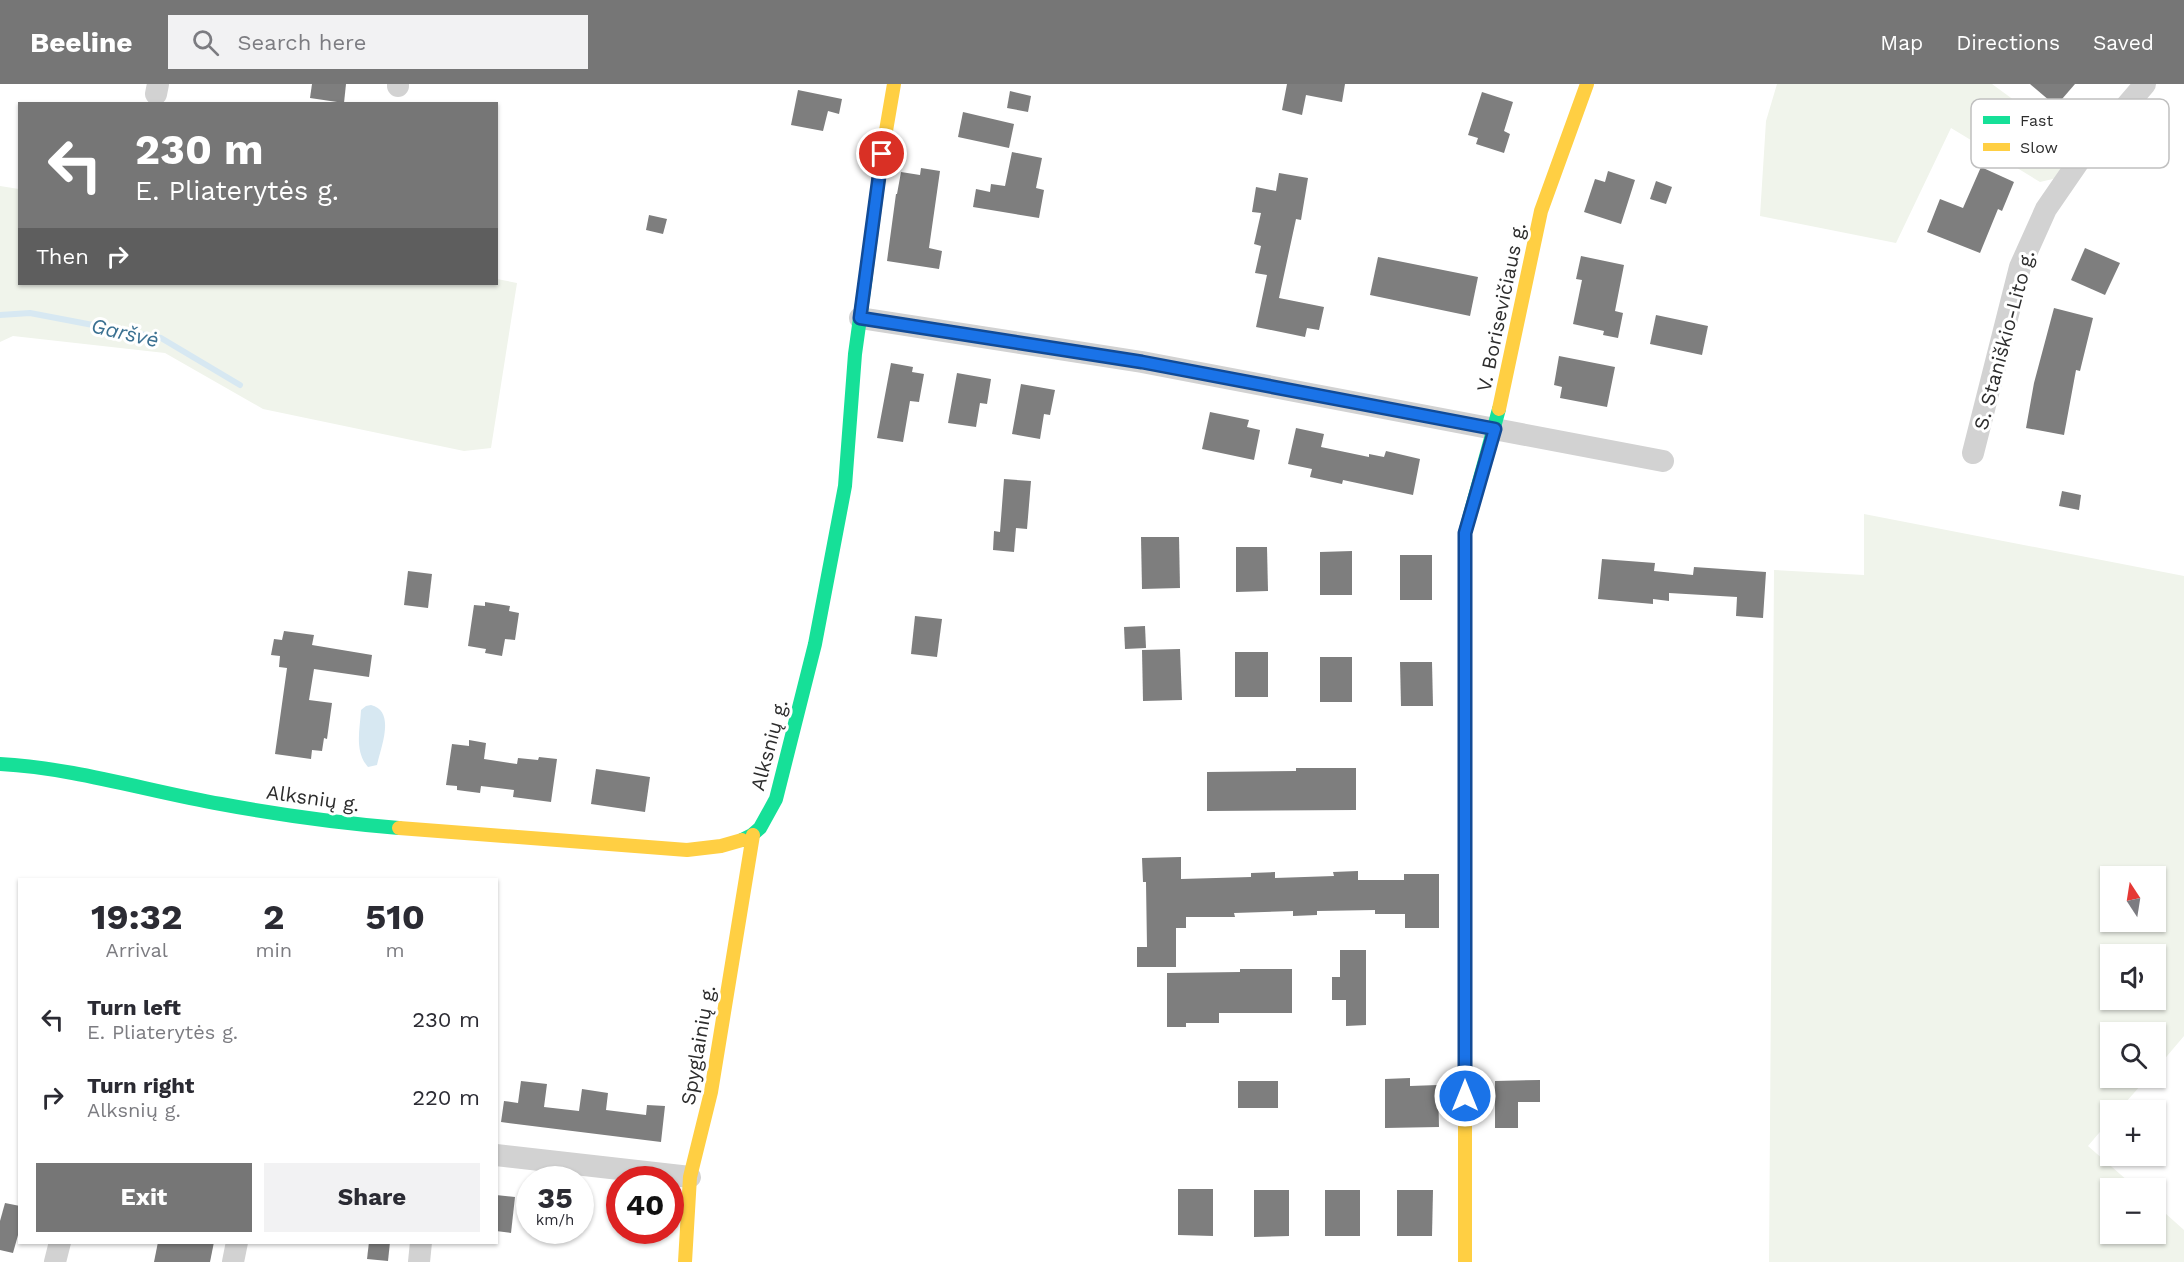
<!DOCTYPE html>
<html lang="en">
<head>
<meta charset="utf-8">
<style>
  :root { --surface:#fff; --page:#f2f2f3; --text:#2b2b33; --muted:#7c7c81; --accent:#767676 }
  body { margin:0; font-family:"Work Sans",sans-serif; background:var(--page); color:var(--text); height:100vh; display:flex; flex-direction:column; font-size:22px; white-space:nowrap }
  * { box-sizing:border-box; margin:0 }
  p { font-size:20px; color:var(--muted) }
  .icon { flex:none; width:33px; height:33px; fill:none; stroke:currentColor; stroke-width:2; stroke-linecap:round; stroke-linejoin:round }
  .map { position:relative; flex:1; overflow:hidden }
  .panel { position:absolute; left:18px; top:794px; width:480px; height:366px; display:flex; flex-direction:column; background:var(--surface); border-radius:0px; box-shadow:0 2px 4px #0004 }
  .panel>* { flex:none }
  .guide { position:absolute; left:18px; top:18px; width:480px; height:183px; border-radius:0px; box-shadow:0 2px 4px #0004; background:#767676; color:#fff; overflow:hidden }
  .needle { width:39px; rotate:348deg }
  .tools { position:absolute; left:2100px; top:782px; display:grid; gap:12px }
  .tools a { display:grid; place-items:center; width:66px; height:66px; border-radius:0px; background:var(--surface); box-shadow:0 2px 4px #0004; font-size:30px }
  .speed { position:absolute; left:516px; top:1082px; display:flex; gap:12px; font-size:30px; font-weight:700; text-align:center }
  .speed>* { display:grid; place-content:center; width:78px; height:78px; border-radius:50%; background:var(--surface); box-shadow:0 2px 4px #0004; line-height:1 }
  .speed small { font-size:15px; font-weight:400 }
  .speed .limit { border:9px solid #d22; background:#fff; color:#111 }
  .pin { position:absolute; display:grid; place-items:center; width:51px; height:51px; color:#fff; margin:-26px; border:3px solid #fff; border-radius:50%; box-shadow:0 2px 6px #0007 }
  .me { position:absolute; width:66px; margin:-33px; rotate:0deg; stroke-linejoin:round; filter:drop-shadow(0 0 4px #0008) }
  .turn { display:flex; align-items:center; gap:21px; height:126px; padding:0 18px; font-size:27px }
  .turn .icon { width:78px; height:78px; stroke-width:2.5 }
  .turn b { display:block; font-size:42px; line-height:51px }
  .then { display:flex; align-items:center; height:57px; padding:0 18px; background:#0003; gap:12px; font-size:22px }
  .eta { display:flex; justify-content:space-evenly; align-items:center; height:102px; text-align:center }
  .eta b { font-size:36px; font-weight:700; line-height:42px }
  .button { display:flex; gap:12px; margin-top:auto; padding:12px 18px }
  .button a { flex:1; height:69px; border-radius:0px; background:var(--accent); color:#fff; font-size:24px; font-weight:700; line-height:69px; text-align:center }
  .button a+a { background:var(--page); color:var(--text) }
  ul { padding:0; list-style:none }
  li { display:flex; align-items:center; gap:18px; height:78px; padding:0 18px }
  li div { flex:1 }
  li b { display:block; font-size:22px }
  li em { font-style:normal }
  header { display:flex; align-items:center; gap:36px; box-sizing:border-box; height:84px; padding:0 30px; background:var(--accent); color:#fff }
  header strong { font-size:28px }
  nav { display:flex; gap:33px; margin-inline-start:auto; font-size:21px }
  .search { width:420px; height:54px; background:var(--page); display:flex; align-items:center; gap:15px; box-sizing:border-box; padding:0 21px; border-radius:0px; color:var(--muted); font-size:22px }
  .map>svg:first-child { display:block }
  .green { fill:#f0f4eb; fill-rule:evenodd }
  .water { fill:#d7e8f2 }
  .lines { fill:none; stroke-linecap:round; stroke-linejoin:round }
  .stream { stroke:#d7e8f2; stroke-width:6 }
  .building { fill:#7e7e7e }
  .street { stroke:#d2d2d2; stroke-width:22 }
  .fast { stroke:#16e098; stroke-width:14 }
  .slow { stroke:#ffcf43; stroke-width:14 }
  .route-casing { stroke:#114b97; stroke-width:15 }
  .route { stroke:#1a73e8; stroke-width:10 }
  .labels { text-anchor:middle; stroke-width:6; stroke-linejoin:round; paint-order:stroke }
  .street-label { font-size:20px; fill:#2d2d2d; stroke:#fff }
  .water-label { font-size:21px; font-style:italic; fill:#3a7091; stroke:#fff }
  .key { fill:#fff; stroke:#c0c0c0; stroke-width:1.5 }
  .key-label { font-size:16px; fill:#2d2d2d }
</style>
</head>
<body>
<header>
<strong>Beeline</strong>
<div class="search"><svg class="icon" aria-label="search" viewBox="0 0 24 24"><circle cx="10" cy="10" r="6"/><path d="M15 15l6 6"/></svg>Search here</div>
<nav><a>Map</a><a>Directions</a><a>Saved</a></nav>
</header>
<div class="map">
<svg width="2184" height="1178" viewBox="0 0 2184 1178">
  <rect width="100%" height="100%" fill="#fff"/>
  <g class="green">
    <polygon points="1777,0 1992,0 2056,47 2065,56 2071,66 2057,94 2040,98 1951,44 1896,159 1760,132 1766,37"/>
    <polygon points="0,102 19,105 20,200 496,200 497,195 517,199 491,364 464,367 263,325 165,269 13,252 0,258"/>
    <path d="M1864,430L2184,492V952L2156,985V948H2110V993H2148L2119,1026H2110V1036L2088,1062L2136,1104H2110V1149H2156V1121L2184,1146V1178H1769L1774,486L1864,491ZM2110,792H2156V837H2110ZM2110,870H2156V915H2110Z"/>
  </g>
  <path class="water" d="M371,621C396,627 381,663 377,681L368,683C354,667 360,646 361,626L366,622Z"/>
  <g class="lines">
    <polyline class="stream" points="0,231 30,229 161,254 240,301"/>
  </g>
  <g class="building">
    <polygon points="312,0 346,0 344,19 310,14"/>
    <polygon points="1287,0 1345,0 1342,18 1306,11 1302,31 1282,26"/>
    <polygon points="2030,0 2075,0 2056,22"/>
    <polygon points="798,6 842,15 839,30 828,27 823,47 791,41"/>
    <polygon points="1010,7 1031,12 1028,28 1007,24"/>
    <polygon points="1482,8 1513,18 1504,47 1510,50 1504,69 1476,60 1478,54 1468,51"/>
    <polygon points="963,28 1014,40 1009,64 958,53"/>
    <polygon points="1012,68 1042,74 1036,104 1044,106 1039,134 973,123 976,105 990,108 991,100 1005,102"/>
    <polygon points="1981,83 2014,98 2002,127 1998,125 1980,169 1927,148 1940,115 1963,124"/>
    <polygon points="921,84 940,87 929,164 942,167 939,185 887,177 896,110 897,110 901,88 920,91"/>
    <polygon points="1608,87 1635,96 1621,140 1584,128 1595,95 1605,98"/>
    <polygon points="1279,89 1308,94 1301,136 1296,135 1279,214 1324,223 1319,246 1307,244 1305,253 1256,243 1267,191 1255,189 1261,162 1254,160 1261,129 1252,128 1256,103 1276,107"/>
    <polygon points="1656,97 1672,103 1666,120 1650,115"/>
    <polygon points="649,131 667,135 663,150 646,146"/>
    <polygon points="2085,164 2120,179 2105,211 2071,196"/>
    <polygon points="1581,172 1624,181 1615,227 1623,229 1618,254 1603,251 1604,247 1573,240 1582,196 1576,195"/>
    <polygon points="1378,173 1478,193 1470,232 1370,211"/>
    <polygon points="2054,224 2093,234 2080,287 2076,286 2064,351 2026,344 2034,299"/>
    <polygon points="1656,231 1708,242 1702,271 1650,260"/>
    <polygon points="1559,272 1615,283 1607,323 1560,314 1562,303 1554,301"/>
    <polygon points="891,279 913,283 912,288 924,290 919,318 910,317 903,358 877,354"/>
    <polygon points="957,289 991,295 987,320 980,319 976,343 948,339"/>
    <polygon points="1021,300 1055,306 1050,331 1044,330 1040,355 1012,350"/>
    <polygon points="1210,328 1249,336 1247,343 1260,346 1254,376 1202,365"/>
    <polygon points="1296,344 1324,350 1321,363 1369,373 1369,370 1384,373 1386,367 1420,375 1413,411 1343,396 1342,400 1310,393 1312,385 1288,380"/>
    <polygon points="1004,395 1031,397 1027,445 1016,444 1014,468 993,466 994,447 1000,448"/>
    <polygon points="2062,407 2081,411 2079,426 2059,422"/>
    <polygon points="1141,453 1179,453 1180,504 1142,505"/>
    <polygon points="1236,463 1267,463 1268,507 1236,508"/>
    <polygon points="1352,467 1352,511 1320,511 1320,468"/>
    <rect x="1400" y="471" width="32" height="45"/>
    <polygon points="1602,475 1655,479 1654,487 1693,491 1694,483 1766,488 1763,534 1736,532 1737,513 1669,509 1669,517 1653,515 1653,520 1598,515"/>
    <polygon points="408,487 432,490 428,524 404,521"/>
    <polygon points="485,518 510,522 509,527 519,529 515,556 505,555 502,572 485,569 486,565 468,562 474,521 485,522"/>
    <polygon points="915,532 942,535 937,573 911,570"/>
    <polygon points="1145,542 1146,564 1125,565 1124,543"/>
    <polygon points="284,547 314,551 312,561 372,571 369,593 314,585 309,616 332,619 327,655 324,654 322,667 312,666 311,675 275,670 287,584 279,583 280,572 271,571 274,555 282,556"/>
    <polygon points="1180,565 1182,616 1143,617 1142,566"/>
    <rect x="1235" y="568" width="33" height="45"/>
    <rect x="1320" y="573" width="32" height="45"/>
    <polygon points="1400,578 1432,578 1433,622 1401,622"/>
    <polygon points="469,656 486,659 484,675 517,680 518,674 538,676 539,673 557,675 551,718 513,713 514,706 481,702 480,709 457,706 457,702 446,701 452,660 469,662"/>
    <polygon points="1296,684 1356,684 1356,726 1207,727 1207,688 1296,687"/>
    <polygon points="596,685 650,693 645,728 591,720"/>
    <polygon points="1181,773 1181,795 1251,793 1251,789 1275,788 1275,794 1334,792 1333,788 1358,787 1358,796 1404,796 1404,790 1439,790 1439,844 1405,844 1405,830 1375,830 1375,826 1317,827 1317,831 1293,832 1293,827 1234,829 1235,833 1186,833 1186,844 1176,844 1176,883 1137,883 1137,863 1147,863 1146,798 1143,798 1142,774"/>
    <polygon points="1340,866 1366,866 1366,941 1346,942 1346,916 1332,916 1332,893 1340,893"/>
    <polygon points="1240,885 1292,885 1292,929 1219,929 1219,939 1186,939 1186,943 1167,943 1167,889 1240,888"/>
    <polygon points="1410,994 1410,1002 1438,1001 1439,1043 1385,1044 1385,995"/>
    <polygon points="1540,996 1540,1018 1518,1018 1518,1044 1495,1044 1495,997"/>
    <polygon points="521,997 547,1000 544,1023 579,1027 582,1005 608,1009 606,1026 646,1031 647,1021 665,1022 661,1058 501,1038 504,1017 518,1019"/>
    <rect x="1238" y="997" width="40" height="27"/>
    <polygon points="1178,1105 1213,1105 1213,1152 1178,1151"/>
    <polygon points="1254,1106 1289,1106 1289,1152 1254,1153"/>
    <rect x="1325" y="1106" width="35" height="46"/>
    <polygon points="1397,1106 1433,1106 1432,1152 1397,1152"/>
    <polygon points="496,1111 515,1113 511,1149 496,1147"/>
    <polygon points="5,1119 20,1122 20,1144 13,1169 0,1166 0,1137"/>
    <polygon points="158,1158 214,1158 210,1178 154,1178"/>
    <polygon points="369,1158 390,1158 388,1177 367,1175"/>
  </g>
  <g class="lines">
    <g class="street">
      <polyline points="398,2 398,0"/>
      <polyline points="156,10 158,0"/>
      <polyline points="860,234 1142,278 1663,377"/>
      <polyline points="1973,369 2020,183 2046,125 2079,77 2145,0"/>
      <polyline points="496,1071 690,1093"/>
      <polyline points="55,1178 60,1158"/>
      <polyline points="233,1178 237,1158"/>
      <polyline points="419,1178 421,1158"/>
    </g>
    <g class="fast">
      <path d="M0,680C75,684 147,707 221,720C280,731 339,739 399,744"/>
      <polyline points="742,756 752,751 760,744 776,715 815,560 845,402 855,270 866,191"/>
      <polyline points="1465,850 1465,449 1499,325"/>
    </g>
    <g class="slow">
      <polyline points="866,191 882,70 894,0"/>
      <polyline points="1499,325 1541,127 1587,0"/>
      <polyline points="399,744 687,766 721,762 742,756"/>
      <polyline points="1465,850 1465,1178"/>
      <polyline points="685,1178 690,1093 711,1008 753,751"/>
    </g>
  </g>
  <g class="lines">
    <g class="route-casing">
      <polyline id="route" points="882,70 860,234 1142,278 1495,345 1465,449 1465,1012"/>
    </g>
    <use href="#route" class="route"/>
  </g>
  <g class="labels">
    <g class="street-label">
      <text transform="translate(1501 223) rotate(-78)" y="7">V. Borisevičiaus g.</text>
      <text transform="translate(2004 256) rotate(-75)" y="7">S. Staniškio-Lito g.</text>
      <text transform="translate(769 661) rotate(-75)" y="7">Alksnių g.</text>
      <text transform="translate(313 714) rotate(8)" y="7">Alksnių g.</text>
      <text transform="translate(698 961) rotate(-80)" y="7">Spyglainių g.</text>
    </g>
    <g class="water-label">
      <text transform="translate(125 249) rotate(13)" y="7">Garšvė</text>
    </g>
  </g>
  <rect x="1971" y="15" width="198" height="69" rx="9" class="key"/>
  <rect x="1983" y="32" width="27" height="8" fill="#16e098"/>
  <rect x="1983" y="59" width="27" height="8" fill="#ffcf43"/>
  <g class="key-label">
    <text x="2020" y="42">Fast</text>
    <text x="2020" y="69">Slow</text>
  </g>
</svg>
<div class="tools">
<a><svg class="needle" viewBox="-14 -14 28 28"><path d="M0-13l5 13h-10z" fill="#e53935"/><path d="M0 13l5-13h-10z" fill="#7c7c81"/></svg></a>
<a><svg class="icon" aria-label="sound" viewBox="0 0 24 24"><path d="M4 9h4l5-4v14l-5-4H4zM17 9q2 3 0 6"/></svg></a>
<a><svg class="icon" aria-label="search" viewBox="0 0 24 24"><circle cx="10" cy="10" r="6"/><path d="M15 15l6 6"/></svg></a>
<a>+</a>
<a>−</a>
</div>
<div class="speed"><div>35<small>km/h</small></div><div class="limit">40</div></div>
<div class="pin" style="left:882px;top:70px;background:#d93025"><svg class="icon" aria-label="arrive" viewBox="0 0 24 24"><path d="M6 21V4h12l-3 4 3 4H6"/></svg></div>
<svg class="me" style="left:1465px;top:1012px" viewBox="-20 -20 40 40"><circle r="17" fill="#1a73e8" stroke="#fff" stroke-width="3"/><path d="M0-11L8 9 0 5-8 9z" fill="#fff"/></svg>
<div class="guide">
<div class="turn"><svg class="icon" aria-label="left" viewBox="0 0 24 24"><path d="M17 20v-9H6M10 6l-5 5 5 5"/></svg><div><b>230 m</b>E. Pliaterytės g.</div></div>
<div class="then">Then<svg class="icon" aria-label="right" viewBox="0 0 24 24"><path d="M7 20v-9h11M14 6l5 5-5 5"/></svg></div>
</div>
<section class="panel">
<div class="eta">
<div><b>19:32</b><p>Arrival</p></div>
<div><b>2</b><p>min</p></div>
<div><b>510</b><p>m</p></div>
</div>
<ul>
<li><svg class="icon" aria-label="left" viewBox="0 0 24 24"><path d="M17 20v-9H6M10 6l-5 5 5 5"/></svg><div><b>Turn left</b><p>E. Pliaterytės g.</p></div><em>230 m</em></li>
<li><svg class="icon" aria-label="right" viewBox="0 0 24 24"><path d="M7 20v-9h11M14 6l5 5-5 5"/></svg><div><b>Turn right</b><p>Alksnių g.</p></div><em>220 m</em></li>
</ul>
<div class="button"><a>Exit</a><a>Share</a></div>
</section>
</div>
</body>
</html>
